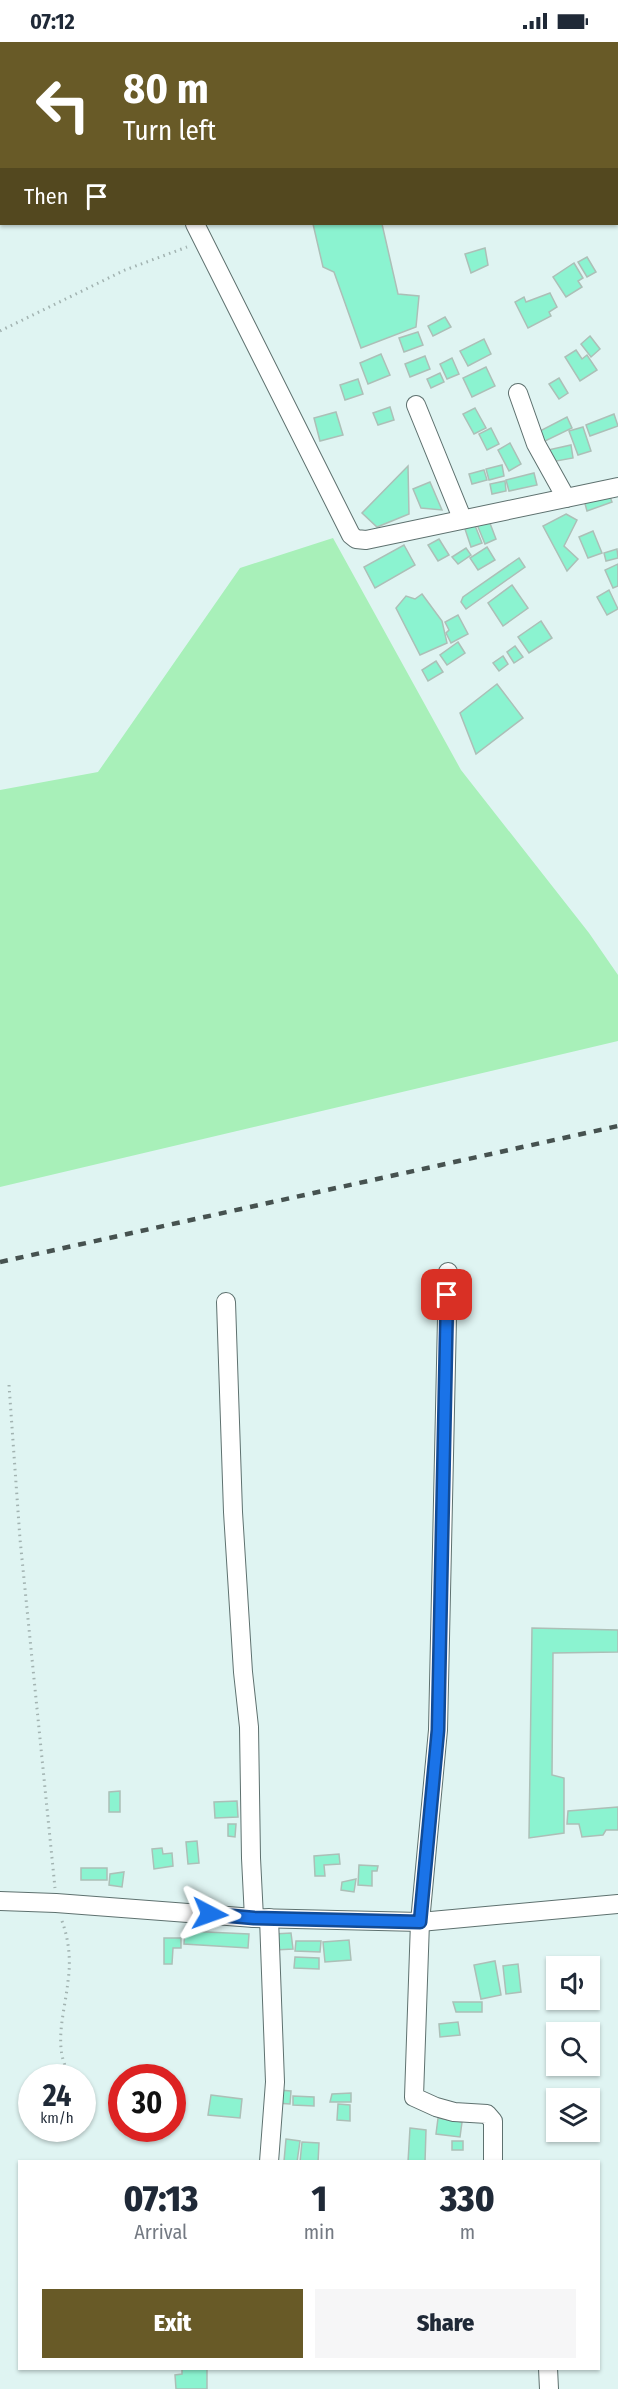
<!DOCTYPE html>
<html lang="en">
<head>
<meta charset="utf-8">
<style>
  :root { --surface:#fff; --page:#f6f6f7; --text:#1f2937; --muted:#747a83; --accent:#685a27 }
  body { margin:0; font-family:"Fira Sans Condensed",sans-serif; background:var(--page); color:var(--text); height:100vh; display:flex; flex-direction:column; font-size:22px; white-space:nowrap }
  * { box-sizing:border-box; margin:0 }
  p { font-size:20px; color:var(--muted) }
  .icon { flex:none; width:33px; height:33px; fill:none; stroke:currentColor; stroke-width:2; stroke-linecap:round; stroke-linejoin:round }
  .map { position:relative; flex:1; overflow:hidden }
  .panel { position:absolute; left:18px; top:2118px; width:582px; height:210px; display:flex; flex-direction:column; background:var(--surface); border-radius:0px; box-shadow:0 2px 4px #0004 }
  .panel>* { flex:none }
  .hud { position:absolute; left:0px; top:0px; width:618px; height:183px; box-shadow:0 2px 4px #0004; background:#685a27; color:#fff; overflow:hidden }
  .fabs { position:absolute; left:546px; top:1914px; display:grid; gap:12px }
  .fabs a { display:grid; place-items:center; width:54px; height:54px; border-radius:0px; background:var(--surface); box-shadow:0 2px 4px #0004; font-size:30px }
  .speed { position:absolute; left:18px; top:2022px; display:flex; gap:12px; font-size:30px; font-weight:700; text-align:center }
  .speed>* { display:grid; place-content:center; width:78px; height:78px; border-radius:50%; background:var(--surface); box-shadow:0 2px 4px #0004; line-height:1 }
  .speed small { font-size:15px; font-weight:400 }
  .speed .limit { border:9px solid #d22; background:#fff; color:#111 }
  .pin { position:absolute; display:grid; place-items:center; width:51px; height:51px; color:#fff; margin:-26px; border-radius:12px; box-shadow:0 3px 9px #0006 }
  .me { position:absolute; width:66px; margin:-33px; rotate:94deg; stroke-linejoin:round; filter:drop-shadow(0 0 4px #0008) }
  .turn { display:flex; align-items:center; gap:21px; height:126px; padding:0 24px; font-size:27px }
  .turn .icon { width:78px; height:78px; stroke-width:2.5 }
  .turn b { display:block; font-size:42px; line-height:51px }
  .then { display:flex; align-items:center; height:57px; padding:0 24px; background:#0003; gap:12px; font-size:22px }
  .eta { display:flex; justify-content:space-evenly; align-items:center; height:102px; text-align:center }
  .eta b { font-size:36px; font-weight:800; line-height:42px }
  .action { display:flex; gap:12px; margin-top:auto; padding:12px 24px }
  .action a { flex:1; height:69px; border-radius:0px; background:var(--accent); color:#fff; font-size:24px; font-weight:800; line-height:69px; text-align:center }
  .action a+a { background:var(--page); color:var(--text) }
  .status { display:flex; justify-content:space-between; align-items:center; height:42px; padding:0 30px; background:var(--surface); direction:ltr }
  .status svg { height:16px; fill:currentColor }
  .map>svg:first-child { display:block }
  .green { fill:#a8f0b9 }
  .building { fill:#8bf3d0; stroke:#acbfb7; stroke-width:1.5 }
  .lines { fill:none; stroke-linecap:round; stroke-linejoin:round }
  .minor-casing { stroke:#5e716f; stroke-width:20 }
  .path { stroke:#a2b3b1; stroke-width:3; stroke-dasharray:1.5 4.5; stroke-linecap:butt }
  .minor { stroke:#fff; stroke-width:18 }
  .rail { stroke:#465250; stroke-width:4.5; stroke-dasharray:8 8; stroke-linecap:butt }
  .route-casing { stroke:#114b97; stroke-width:15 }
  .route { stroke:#1a73e8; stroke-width:10 }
</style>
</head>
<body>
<div class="status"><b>07:12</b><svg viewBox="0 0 49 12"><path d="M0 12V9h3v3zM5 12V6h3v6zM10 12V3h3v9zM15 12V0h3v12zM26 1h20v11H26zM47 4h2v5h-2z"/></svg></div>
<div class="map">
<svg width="618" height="2347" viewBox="0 0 618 2347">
  <rect width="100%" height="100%" fill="#dff4f2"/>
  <polygon class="green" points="333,496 461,728 589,891 618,933 618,999 0,1145 0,748 98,730 240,526"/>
  <g class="building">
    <polygon points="313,182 382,182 398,252 419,254 416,285 361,306 334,230 323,225"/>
    <polygon points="485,206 488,223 471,231 465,212"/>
    <polygon points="587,215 596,230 587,235 578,220"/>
    <polygon points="574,221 583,236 578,239 582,245 566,255 553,235"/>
    <polygon points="550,251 557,265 549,270 551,274 528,286 515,260 524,255 526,260"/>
    <polygon points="445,275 451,285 433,294 428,284"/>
    <polygon points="418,290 423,303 404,310 399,296"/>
    <polygon points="590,294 600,307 591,315 581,302"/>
    <polygon points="484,297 491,312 468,324 460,309"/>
    <polygon points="576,308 582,317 587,313 597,328 580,339 565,315"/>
    <polygon points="381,312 390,333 368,342 360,321"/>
    <polygon points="425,314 430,327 410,335 405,322"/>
    <polygon points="452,316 459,332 447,337 440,322"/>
    <polygon points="486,325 495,344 472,355 463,336"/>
    <polygon points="440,331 444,340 431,346 427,337"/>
    <polygon points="559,336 568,351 559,357 549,342"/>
    <polygon points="358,337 363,352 345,358 340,343"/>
    <polygon points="390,365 394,378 378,383 373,371"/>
    <polygon points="475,366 486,386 474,392 463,372"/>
    <polygon points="336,370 343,393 320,399 314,376"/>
    <polygon points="614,372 618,384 590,394 586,383"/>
    <polygon points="567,375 572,386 543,400 538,390"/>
    <polygon points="583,385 591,409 578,413 569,389"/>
    <polygon points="491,386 499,402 487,408 479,392"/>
    <polygon points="510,401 521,422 509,429 498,408"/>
    <polygon points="571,403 573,416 551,420 548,408"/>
    <polygon points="502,423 504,434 489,438 486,427"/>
    <polygon points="408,424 409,472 377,485 362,471"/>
    <polygon points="484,428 487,438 472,442 469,432"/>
    <polygon points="534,431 537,443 509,449 506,438"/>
    <polygon points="505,439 506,449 492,452 490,442"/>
    <polygon points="430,440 442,468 421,466 413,447"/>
    <polygon points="608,449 612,460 587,469 584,458"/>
    <polygon points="566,472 577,478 564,504 578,517 567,529 543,484"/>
    <polygon points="488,476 496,497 485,502 476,480"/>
    <polygon points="474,481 482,501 471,505 464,484"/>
    <polygon points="593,489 602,511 588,516 579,495"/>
    <polygon points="439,497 449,513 438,519 428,503"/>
    <polygon points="404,503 415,523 375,546 364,525"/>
    <polygon points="487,505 495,518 478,528 470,516"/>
    <polygon points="466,506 471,513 458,522 452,515"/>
    <polygon points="617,507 618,516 606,519 604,511"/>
    <polygon points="519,516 525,525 466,567 461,560 463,555"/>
    <polygon points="618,522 618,544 613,546 605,528"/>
    <polygon points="512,543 528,566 503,584 488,561"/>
    <polygon points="609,548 618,567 607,573 597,555"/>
    <polygon points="422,552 442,579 447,601 420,613 396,566 406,554 415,557"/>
    <polygon points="458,573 468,592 451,601 446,591 449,588 445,580"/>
    <polygon points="541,579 552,596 529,611 518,595"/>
    <polygon points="458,600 465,611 447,623 440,613"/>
    <polygon points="515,604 523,615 514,621 507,610"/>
    <polygon points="503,614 508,622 499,629 493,621"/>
    <polygon points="436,619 443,630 428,639 422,628"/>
    <polygon points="497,642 523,676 476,712 460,671"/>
    <polygon points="532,1586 618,1588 618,1610 553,1611 552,1733 564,1736 564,1791 529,1796"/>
    <polygon points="120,1749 120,1770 109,1770 109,1750"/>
    <polygon points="237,1759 238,1775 215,1776 214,1760"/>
    <polygon points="618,1765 618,1788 606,1788 603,1793 582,1795 579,1782 567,1782 568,1769"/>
    <polygon points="228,1782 236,1782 235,1795 228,1794"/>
    <polygon points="197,1799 199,1821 188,1822 186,1800"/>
    <polygon points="162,1806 163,1812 172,1811 173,1824 154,1827 152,1807"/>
    <polygon points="339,1812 340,1822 324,1823 325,1834 315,1834 314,1814"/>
    <polygon points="359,1823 378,1824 377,1829 372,1829 372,1844 358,1843"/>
    <rect x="81" y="1826" width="26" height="12"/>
    <polygon points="124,1830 122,1845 109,1843 110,1832"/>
    <polygon points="356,1837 354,1850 341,1848 342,1840"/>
    <polygon points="185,1889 249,1892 248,1906 184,1902"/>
    <polygon points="291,1891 293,1907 275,1908 274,1892"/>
    <polygon points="164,1896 181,1896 181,1906 173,1906 172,1922 164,1922"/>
    <polygon points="349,1898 351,1918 325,1920 323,1900"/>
    <polygon points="296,1899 321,1899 320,1910 295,1909"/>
    <polygon points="295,1915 319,1916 319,1927 294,1926"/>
    <polygon points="495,1919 501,1953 481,1957 474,1923"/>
    <polygon points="518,1922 521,1950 506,1952 503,1924"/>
    <polygon points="453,1960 482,1960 482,1970 456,1970"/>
    <polygon points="458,1980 460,1993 440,1995 439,1982"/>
    <polygon points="278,2048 291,2049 290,2062 276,2061"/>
    <polygon points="351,2051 351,2060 330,2060 332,2052"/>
    <polygon points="211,2053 242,2057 240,2076 208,2073"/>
    <polygon points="293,2054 314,2055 314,2064 293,2063"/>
    <polygon points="338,2062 350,2063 350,2079 337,2078"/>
    <polygon points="438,2076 462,2080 460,2095 436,2092"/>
    <polygon points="410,2086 426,2088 425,2120 408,2120"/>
    <polygon points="286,2097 300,2099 297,2120 284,2119"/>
    <rect x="452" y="2099" width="11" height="9"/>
    <polygon points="302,2100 319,2101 318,2120 300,2120"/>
    <polygon points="182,2326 207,2326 207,2347 176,2347 175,2333 182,2332"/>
  </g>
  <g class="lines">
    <g class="minor-casing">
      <g id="minor">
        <polyline points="113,0 113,2"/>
        <polyline points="376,0 377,2"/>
        <polyline points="455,0 456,2"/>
        <polyline points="195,182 351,493 356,497 366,498 618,445"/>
        <polyline points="518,351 536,402 566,456"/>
        <polyline points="416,363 462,476"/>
        <polyline points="448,1230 438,1688 420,1880 414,2055 436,2065 454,2070 487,2072 493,2079 493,2120"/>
        <polyline points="226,1260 233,1470 243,1630 249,1685 251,1816 254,1876"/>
        <polyline points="0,1859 56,1861 254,1876 420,1880 618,1862"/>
        <polyline points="269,2120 275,2040 269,1876"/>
        <polyline points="548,2326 549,2347"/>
      </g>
    </g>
    <g class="path">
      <polyline points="0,289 125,228 187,205"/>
      <polyline points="9,1343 20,1497 55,1846"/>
      <path d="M62,1879C69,1898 71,1919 68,1939C65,1971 51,2008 72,2036"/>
    </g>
    <use href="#minor" class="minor"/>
    <polyline class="rail" points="0,1220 618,1084"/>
  </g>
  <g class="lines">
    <g class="route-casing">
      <polyline id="route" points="210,1872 254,1876 420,1880 438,1688 447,1253"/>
    </g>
    <use href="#route" class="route"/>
  </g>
</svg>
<div class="fabs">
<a><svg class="icon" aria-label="sound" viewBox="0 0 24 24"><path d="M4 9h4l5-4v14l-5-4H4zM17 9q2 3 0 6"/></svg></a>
<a><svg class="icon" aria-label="search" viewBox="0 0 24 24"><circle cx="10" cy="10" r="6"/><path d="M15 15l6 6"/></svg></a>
<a><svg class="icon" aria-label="layers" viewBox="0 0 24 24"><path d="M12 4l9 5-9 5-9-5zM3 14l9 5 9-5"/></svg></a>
</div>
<div class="speed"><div>24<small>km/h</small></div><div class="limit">30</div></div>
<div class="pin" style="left:447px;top:1253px;background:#d93025"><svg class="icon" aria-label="arrive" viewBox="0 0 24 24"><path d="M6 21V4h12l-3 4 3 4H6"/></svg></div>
<svg class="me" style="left:210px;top:1872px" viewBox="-20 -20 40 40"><path d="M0-17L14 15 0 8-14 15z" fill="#1a73e8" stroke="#fff" stroke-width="4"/></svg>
<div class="hud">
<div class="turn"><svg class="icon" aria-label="left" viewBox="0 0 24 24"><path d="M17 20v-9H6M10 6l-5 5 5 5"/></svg><div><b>80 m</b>Turn left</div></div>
<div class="then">Then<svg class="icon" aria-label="arrive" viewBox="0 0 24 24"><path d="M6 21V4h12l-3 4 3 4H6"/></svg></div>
</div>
<section class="panel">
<div class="eta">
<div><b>07:13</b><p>Arrival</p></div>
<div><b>1</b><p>min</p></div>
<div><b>330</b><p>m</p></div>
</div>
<div class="action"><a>Exit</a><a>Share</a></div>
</section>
</div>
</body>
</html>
